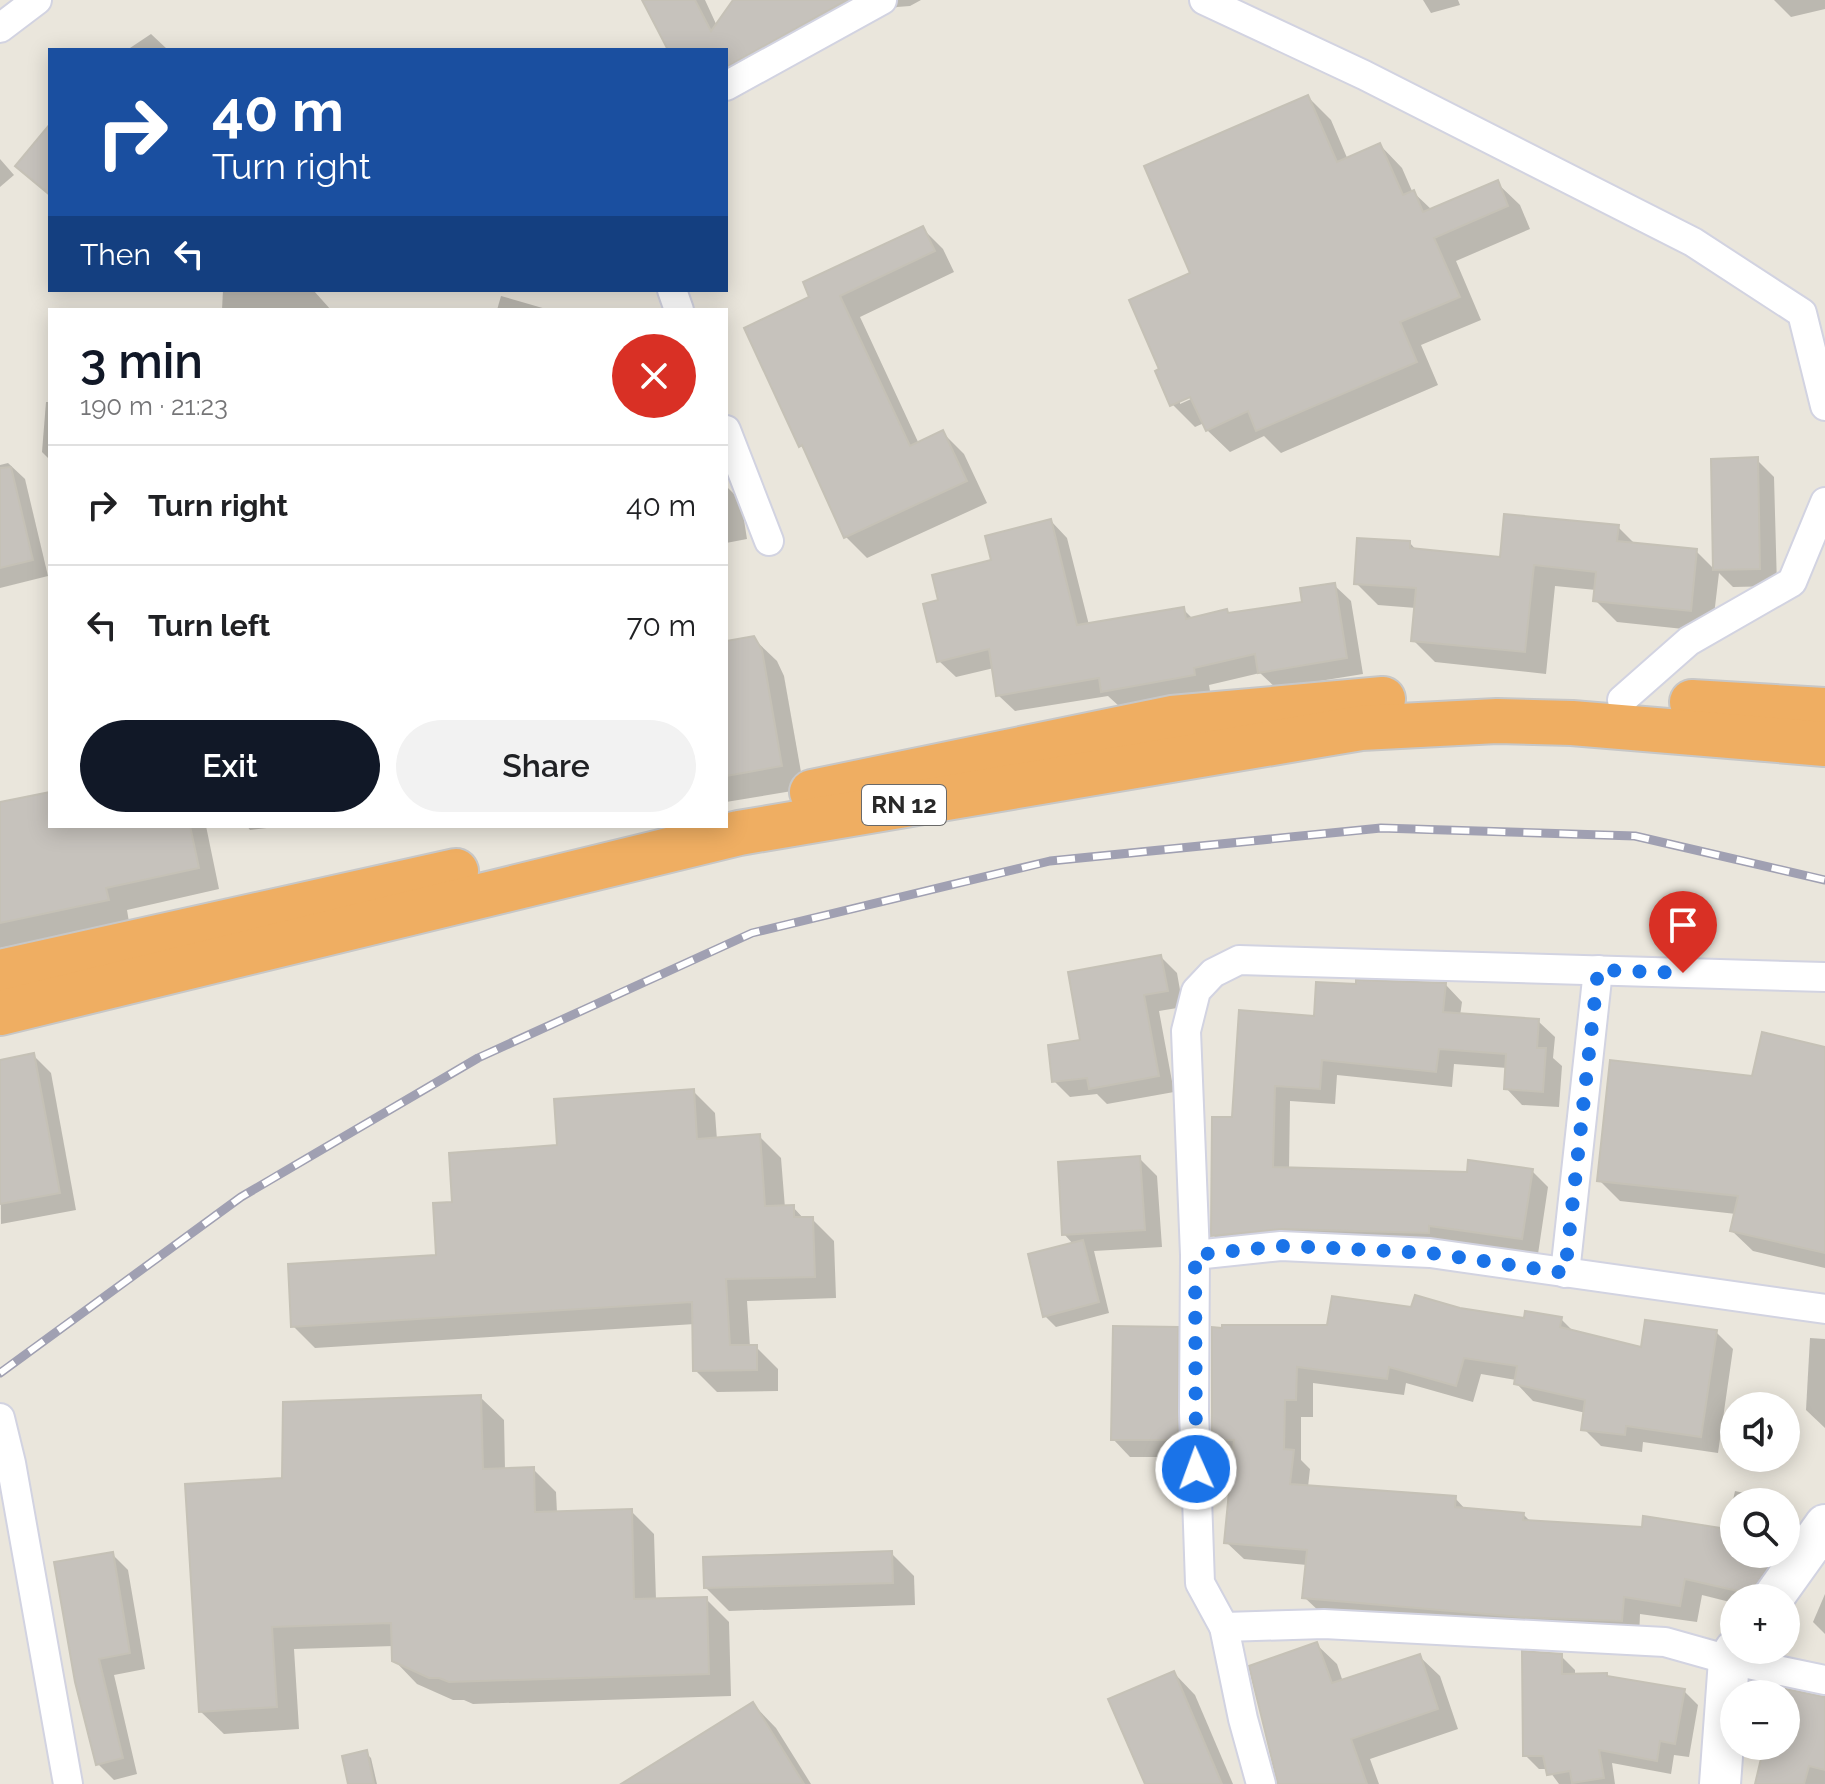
<!DOCTYPE html>
<html lang="en">
<head>
<meta charset="utf-8">
<style>
  :root { --surface:#fff; --page:#f2f2f2; --text:#202124; --muted:#757577; --line:#e0e0e0; --accent:#111827 }
  body { margin:0; font-family:Raleway,sans-serif; background:var(--page); color:var(--text); height:100vh; display:flex; flex-direction:column; font-size:30px; white-space:nowrap }
  * { box-sizing:border-box; margin:0 }
  p { font-size:26px; color:var(--muted) }
  .icon { flex:none; width:44px; height:44px; fill:none; stroke:currentColor; stroke-width:2; stroke-linecap:round; stroke-linejoin:round }
  .map { position:relative; flex:1; overflow:hidden }
  .sheet { position:absolute; left:48px; top:308px; width:680px; height:520px; display:flex; flex-direction:column; background:var(--surface); border-radius:0px; box-shadow:0 4px 20px #0003 }
  .sheet>* { flex:none }
  .hud { position:absolute; left:48px; top:48px; width:680px; height:244px; border-radius:0px; box-shadow:0 4px 20px #0003; background:#1a4fa0; color:#fff; overflow:hidden }
  .buttons { position:absolute; left:1720px; top:1392px; display:grid; gap:16px }
  .buttons a { display:grid; place-items:center; width:80px; height:80px; border-radius:50%; background:var(--surface); box-shadow:0 4px 20px #0003; font-size:40px }
  .pin { position:absolute; display:grid; place-items:center; width:68px; height:68px; color:#fff; margin:-82px -34px; border-radius:50% 50% 50% 0; rotate:-45deg; box-shadow:0 0 8px #0007 }
  .pin .icon { rotate:45deg }
  .me { position:absolute; width:88px; margin:-44px; rotate:358deg; stroke-linejoin:round; filter:drop-shadow(0 0 6px #0008) }
  .turn { display:flex; align-items:center; gap:28px; height:168px; padding:0 32px; font-size:36px }
  .turn .icon { width:104px; height:104px; stroke-width:2.5 }
  .turn b { display:block; font-size:56px; line-height:68px }
  .then { display:flex; align-items:center; height:76px; padding:0 32px; background:#0003; gap:16px; font-size:30px }
  .round { display:grid; place-items:center; flex:none; width:84px; height:84px; border-radius:42px; background:var(--page) }
  .overview { display:flex; align-items:center; justify-content:space-between; height:136px; padding:0 32px }
  h1 { font-size:48px; font-weight:600; line-height:60px; color:var(--accent) }
  .button { display:flex; gap:16px; margin-top:auto; padding:16px 32px }
  .button a { flex:1; height:92px; border-radius:48px; background:var(--accent); color:#fff; font-size:32px; font-weight:600; line-height:92px; text-align:center }
  .button a+a { background:var(--page); color:var(--text) }
  ul { padding:0; list-style:none }
  li { display:flex; align-items:center; gap:24px; height:120px; padding:0 32px; border-top:2px solid var(--line) }
  li div { flex:1 }
  li b { display:block; font-size:30px }
  li em { font-style:normal }
  .map>svg:first-child { display:block }
  .shadow { fill:#0003; fill-rule:evenodd }
  .building { fill:#c6c2bc; stroke:#c5c1b6; stroke-width:2 }
  .lines { fill:none; stroke-linecap:round; stroke-linejoin:round }
  .street-casing { stroke:#d2d3e1; stroke-width:32 }
  .secondary-casing { stroke:#d2d3e1; stroke-width:44 }
  .highway-casing { stroke:#c7c7c7; stroke-width:48 }
  .street { stroke:#fff; stroke-width:28 }
  .secondary { stroke:#fff; stroke-width:40 }
  .highway { stroke:#efae62; stroke-width:44 }
  .rail-casing { stroke:#a0a0b2; stroke-width:9 }
  .rail { stroke:#fff; stroke-width:6; stroke-dasharray:18; stroke-linecap:butt }
  .route { stroke:#1a73e8; stroke-width:14; stroke-dasharray:0 25.2 }
  .labels { text-anchor:middle; stroke-width:7; stroke-linejoin:round; paint-order:stroke }
  .shield { fill:#fff; stroke:#696969; stroke-width:2 }
  .shield-label { font-size:24px; font-weight:bold; fill:#292929 }
</style>
</head>
<body>
<div class="map">
<svg width="1825" height="1784" viewBox="0 0 1825 1784">
  <rect width="100%" height="100%" fill="#eae6dc"/>
  <g class="shadow">
    <polygon points="644,0 705,0 717,26 736,0 921,0 910,6 897,7 737,96 726,88 726,50 670,50"/>
    <polygon points="1423,0 1458,0 1460,5 1431,13"/>
    <polygon points="1774,0 1825,0 1825,9 1791,17"/>
    <polygon points="151,34 168,50 127,50"/>
    <path d="M1308,97L1331,120L1348,160L1380,145L1402,168L1412,191L1432,210L1497,183L1520,205L1530,229L1456,261L1481,320L1421,345L1438,385L1281,453L1264,436L1230,452L1207,430L1204,423L1195,427L1172,404L1162,370L1193,274ZM1199,391L1200,395L1180,404V399Z"/>
    <polygon points="0,159 14,175 0,187"/>
    <polygon points="922,228 943,249 954,272 860,317 919,444 943,433 964,454 987,503 867,558 846,537 807,452 801,446 812,298"/>
    <polygon points="223,290 314,291 331,310 222,310"/>
    <polygon points="501,296 546,309 547,310 497,310"/>
    <polygon points="46,402 50,402 50,460 42,452"/>
    <polygon points="1757,460 1774,477 1777,586 1733,587 1719,573 1712,632 1617,622 1595,600 1596,590 1555,586 1546,674 1435,662 1413,640 1416,608 1378,605 1356,583 1410,543 1417,551 1502,559 1618,527 1636,545 1696,551 1715,570 1713,461"/>
    <polygon points="8,463 25,479 48,576 0,588 0,465"/>
    <polygon points="726,486 741,501 747,539 726,543"/>
    <polygon points="1051,521 1067,538 1089,625 1183,609 1193,619 1226,611 1231,615 1304,603 1334,585 1351,601 1363,674 1276,688 1260,673 1209,685 1210,691 1120,707 1108,696 1015,711 998,695 994,668 956,677 939,661 941,602"/>
    <polygon points="753,638 777,661 784,676 804,789 726,802 726,643"/>
    <polygon points="50,794 50,826 206,826 219,889 127,910 129,922 0,948 0,804"/>
    <polygon points="247,826 284,826 250,830"/>
    <polygon points="1161,957 1177,973 1183,1007 1159,1011 1174,1092 1107,1104 1097,1094 1070,1097 1054,1081 1082,1042"/>
    <polygon points="1446,985 1462,1002 1460,1016 1538,1021 1555,1037 1553,1058 1562,1066 1559,1107 1522,1105 1506,1088 1507,1068 1454,1064 1452,1087 1337,1075 1335,1104 1290,1101 1289,1170 1468,1174 1532,1171 1548,1187 1538,1254 1445,1241 1444,1249 1229,1251 1213,1235 1233,1119 1316,1018"/>
    <polygon points="1825,1049 1825,1268 1753,1251 1732,1231 1736,1214 1620,1201 1599,1180 1754,1078"/>
    <polygon points="33,1055 51,1073 76,1210 1,1224 0,1062"/>
    <polygon points="693,1091 715,1113 717,1140 759,1136 781,1158 785,1208 793,1207 804,1219 812,1219 834,1241 836,1298 747,1301 750,1347 756,1347 778,1369 778,1391 717,1392 695,1370 695,1324 315,1348 293,1326 439,1257 454,1203 559,1147"/>
    <polygon points="1140,1159 1157,1176 1162,1247 1094,1251 1109,1313 1056,1327 1045,1316 1074,1245 1064,1234"/>
    <polygon points="1413,1309 1460,1310 1525,1321 1561,1319 1575,1333 1642,1350 1716,1332 1733,1349 1718,1453 1643,1442 1642,1452 1601,1446 1584,1429 1586,1413 1533,1401 1516,1383 1516,1380 1481,1374 1473,1402 1406,1383 1404,1395 1313,1383 1313,1417 1301,1417 1301,1460 1310,1469 1308,1487 1455,1498 1466,1510 1523,1514 1532,1523 1726,1531 1735,1491 1773,1499 1776,1502 1734,1502 1734,1554 1786,1554 1786,1512 1790,1516 1788,1524 1806,1542 1767,1598 1734,1598 1734,1603 1702,1595 1697,1622 1640,1614 1639,1638 1322,1614 1304,1597 1307,1565 1244,1559 1226,1542 1234,1457 1214,1440 1329,1327"/>
    <polygon points="1177,1329 1194,1346 1195,1457 1130,1457 1113,1439"/>
    <polygon points="1810,1338 1825,1339 1825,1428 1806,1410"/>
    <polygon points="480,1397 504,1420 505,1470 533,1469 556,1492 557,1513 631,1511 654,1534 656,1600 706,1599 729,1622 731,1696 473,1704 464,1700 453,1700 417,1684 394,1660 394,1646 294,1649 299,1729 224,1734 200,1711 284,1480"/>
    <polygon points="891,1553 914,1576 915,1605 729,1611 706,1588"/>
    <polygon points="112,1554 128,1570 145,1669 114,1675 137,1774 114,1780 98,1764 77,1682"/>
    <polygon points="1825,1594 1825,1634 1813,1622"/>
    <polygon points="1316,1644 1337,1664 1343,1682 1419,1656 1440,1676 1458,1729 1370,1759 1379,1784 1279,1784"/>
    <polygon points="1561,1656 1575,1670 1575,1675 1609,1678 1684,1691 1698,1705 1689,1757 1674,1755 1671,1774 1612,1763 1615,1784 1559,1784 1548,1769 1539,1769 1525,1755"/>
    <polygon points="1174,1673 1195,1695 1233,1784 1147,1784"/>
    <polygon points="1783,1691 1825,1700 1825,1784 1758,1784 1767,1746 1786,1746 1786,1694 1782,1694"/>
    <polygon points="753,1704 776,1728 811,1784 625,1784"/>
    <polygon points="366,1753 371,1758 377,1784 350,1784"/>
  </g>
  <g class="building">
    <polygon points="642,0 695,0 711,31 733,0 847,0 726,67 726,50 668,50"/>
    <polygon points="1308,95 1337,162 1380,143 1403,195 1414,190 1423,212 1498,180 1508,206 1434,238 1460,297 1400,322 1417,362 1256,431 1248,411 1206,431 1190,397 1170,406 1155,371 1159,369 1129,300 1190,273 1144,166"/>
    <polygon points="50,124 50,195 15,166"/>
    <polygon points="923,226 935,251 840,296 910,446 943,430 967,481 844,538 802,445 799,447 744,328 809,297 803,282"/>
    <polygon points="1758,457 1760,569 1713,570 1711,459"/>
    <polygon points="11,467 33,560 0,568 0,468"/>
    <polygon points="1504,514 1619,525 1617,541 1697,549 1691,611 1593,601 1596,572 1534,565 1525,652 1411,641 1416,588 1354,584 1357,538 1410,541 1410,548 1500,557"/>
    <polygon points="1051,519 1077,625 1184,607 1186,619 1227,609 1228,613 1302,602 1300,588 1335,583 1347,658 1258,673 1255,654 1194,668 1195,675 1101,692 1099,678 996,696 989,649 937,662 923,604 938,600 932,575 991,560 985,536"/>
    <polygon points="754,636 762,650 782,766 726,776 726,641"/>
    <polygon points="50,792 50,826 190,826 199,868 106,888 109,900 0,923 0,802"/>
    <polygon points="1161,955 1168,991 1144,995 1159,1076 1089,1089 1087,1078 1052,1082 1048,1045 1080,1040 1068,972"/>
    <polygon points="1356,980 1446,983 1443,1012 1539,1019 1537,1048 1546,1048 1543,1092 1504,1089 1506,1054 1439,1049 1436,1072 1322,1060 1320,1089 1275,1086 1273,1167 1467,1172 1468,1160 1533,1169 1522,1239 1429,1226 1429,1233 1282,1229 1211,1236 1212,1117 1232,1117 1239,1010 1314,1016 1316,982 1356,984"/>
    <polygon points="1762,1032 1825,1047 1825,1253 1730,1231 1738,1196 1597,1181 1610,1060 1752,1076"/>
    <polygon points="34,1053 60,1193 0,1204 0,1060"/>
    <polygon points="694,1089 697,1139 760,1134 765,1206 794,1205 794,1217 813,1217 815,1277 726,1279 730,1345 757,1345 757,1370 693,1371 692,1302 291,1327 288,1264 436,1255 433,1203 452,1202 449,1153 557,1145 554,1099"/>
    <polygon points="1140,1156 1145,1230 1062,1235 1058,1162"/>
    <polygon points="1083,1240 1099,1302 1043,1317 1028,1254"/>
    <polygon points="1415,1295 1460,1308 1524,1318 1525,1311 1562,1317 1560,1327 1641,1347 1645,1320 1717,1330 1701,1437 1626,1426 1625,1435 1581,1430 1585,1400 1514,1384 1517,1366 1464,1358 1456,1386 1389,1367 1387,1379 1297,1367 1296,1400 1285,1400 1284,1449 1294,1450 1290,1484 1456,1496 1455,1507 1524,1513 1523,1520 1642,1527 1643,1516 1734,1530 1734,1554 1776,1554 1751,1594 1685,1579 1680,1606 1624,1597 1622,1621 1520,1617 1302,1598 1307,1550 1224,1543 1234,1440 1212,1440 1212,1327 1222,1328 1222,1325 1327,1325 1332,1296 1411,1307"/>
    <polygon points="1113,1326 1178,1327 1178,1440 1111,1440"/>
    <polygon points="481,1395 483,1469 534,1467 535,1512 632,1509 634,1599 707,1597 709,1674 449,1682 439,1678 429,1678 392,1661 391,1623 272,1627 277,1707 199,1712 185,1484 282,1478 283,1402"/>
    <polygon points="892,1551 893,1583 704,1588 703,1557"/>
    <polygon points="113,1552 130,1653 99,1659 123,1758 96,1765 75,1682 54,1562"/>
    <polygon points="1317,1642 1332,1683 1420,1654 1438,1709 1351,1739 1367,1784 1278,1784 1249,1666"/>
    <polygon points="1522,1651 1562,1654 1562,1674 1607,1673 1607,1676 1685,1689 1675,1744 1660,1741 1657,1761 1599,1750 1604,1778 1572,1783 1570,1771 1547,1775 1543,1756 1523,1756"/>
    <polygon points="1174,1671 1222,1784 1145,1784 1108,1699"/>
    <polygon points="1786,1689 1825,1697 1825,1770 1809,1766 1804,1784 1755,1784 1764,1746 1786,1746"/>
    <polygon points="753,1702 804,1784 621,1784"/>
    <polygon points="367,1750 374,1784 348,1784 342,1756"/>
  </g>
  <g class="lines">
    <g class="street-casing">
      <g id="street">
        <polyline points="1204,0 1364,75 1693,242 1802,313 1825,406"/>
        <polyline points="0,28 37,0"/>
        <polyline points="726,86 882,0"/>
        <polyline points="672,290 679,310"/>
        <polyline points="726,430 769,541"/>
        <polyline points="1622,700 1689,641 1792,582 1825,502"/>
        <polyline points="1195,1255 1186,1031 1196,991 1213,973 1239,960 1825,977"/>
        <polyline points="1565,1273 1598,970"/>
        <polyline points="0,1418 11,1463 68,1784"/>
        <polyline points="1224,1627 1200,1583 1194,1412 1195,1255 1281,1246 1430,1253 1825,1309"/>
        <polyline points="1261,1784 1243,1719 1224,1627 1324,1624 1665,1642 1729,1660 1825,1680"/>
      </g>
    </g>
    <g class="secondary-casing">
      <g id="secondary">
        <polyline points="1773,1598 1825,1525"/>
        <polyline points="1720,1784 1729,1660 1735,1650"/>
      </g>
    </g>
    <g class="highway-casing">
      <g id="highway">
        <polyline points="1692,702 1825,710"/>
        <polyline points="812,792 1172,718 1383,699"/>
        <polyline points="0,972 456,871"/>
        <polyline points="0,1013 739,833 1361,728 1497,721 1572,723 1825,744"/>
      </g>
    </g>
    <use href="#street" class="street"/>
    <use href="#secondary" class="secondary"/>
    <use href="#highway" class="highway"/>
    <g class="rail-casing">
      <polyline id="rail" points="0,1373 241,1197 478,1058 752,933 1050,861 1381,828 1635,836 1825,880"/>
    </g>
    <use href="#rail" class="rail"/>
  </g>
  <g class="lines">
    <polyline class="route" points="1196,1469 1195,1255 1281,1246 1311,1247 1430,1253 1565,1273 1598,970 1683,973"/>
  </g>
  <g class="labels">
    <rect class="shield" x="862" y="785" width="84" height="40" rx="6"/>
    <g class="shield-label">
      <text x="904" y="813">RN 12</text>
    </g>
  </g>
</svg>
<div class="buttons">
<a><svg class="icon" aria-label="sound" viewBox="0 0 24 24"><path d="M4 9h4l5-4v14l-5-4H4zM17 9q2 3 0 6"/></svg></a>
<a><svg class="icon" aria-label="search" viewBox="0 0 24 24"><circle cx="10" cy="10" r="6"/><path d="M15 15l6 6"/></svg></a>
<a>+</a>
<a>−</a>
</div>
<div class="pin" style="left:1683px;top:973px;background:#d93025"><svg class="icon" aria-label="arrive" viewBox="0 0 24 24"><path d="M6 21V4h12l-3 4 3 4H6"/></svg></div>
<svg class="me" style="left:1196px;top:1469px" viewBox="-20 -20 40 40"><circle r="17" fill="#1a73e8" stroke="#fff" stroke-width="3"/><path d="M0-11L8 9 0 5-8 9z" fill="#fff"/></svg>
<div class="hud">
<div class="turn"><svg class="icon" aria-label="right" viewBox="0 0 24 24"><path d="M7 20v-9h11M14 6l5 5-5 5"/></svg><div><b>40 m</b>Turn right</div></div>
<div class="then">Then<svg class="icon" aria-label="left" viewBox="0 0 24 24"><path d="M17 20v-9H6M10 6l-5 5 5 5"/></svg></div>
</div>
<section class="sheet">
<div class="overview"><div><h1>3 min</h1><p>190 m · 21:23</p></div><a class="round" style="background:#d93025;color:#fff"><svg class="icon" aria-label="close" viewBox="0 0 24 24"><path d="M6 6l12 12M18 6L6 18"/></svg></a></div>
<ul>
<li><svg class="icon" aria-label="right" viewBox="0 0 24 24"><path d="M7 20v-9h11M14 6l5 5-5 5"/></svg><div><b>Turn right</b></div><em>40 m</em></li>
<li><svg class="icon" aria-label="left" viewBox="0 0 24 24"><path d="M17 20v-9H6M10 6l-5 5 5 5"/></svg><div><b>Turn left</b></div><em>70 m</em></li>
</ul>
<div class="button"><a>Exit</a><a>Share</a></div>
</section>
</div>
</body>
</html>
